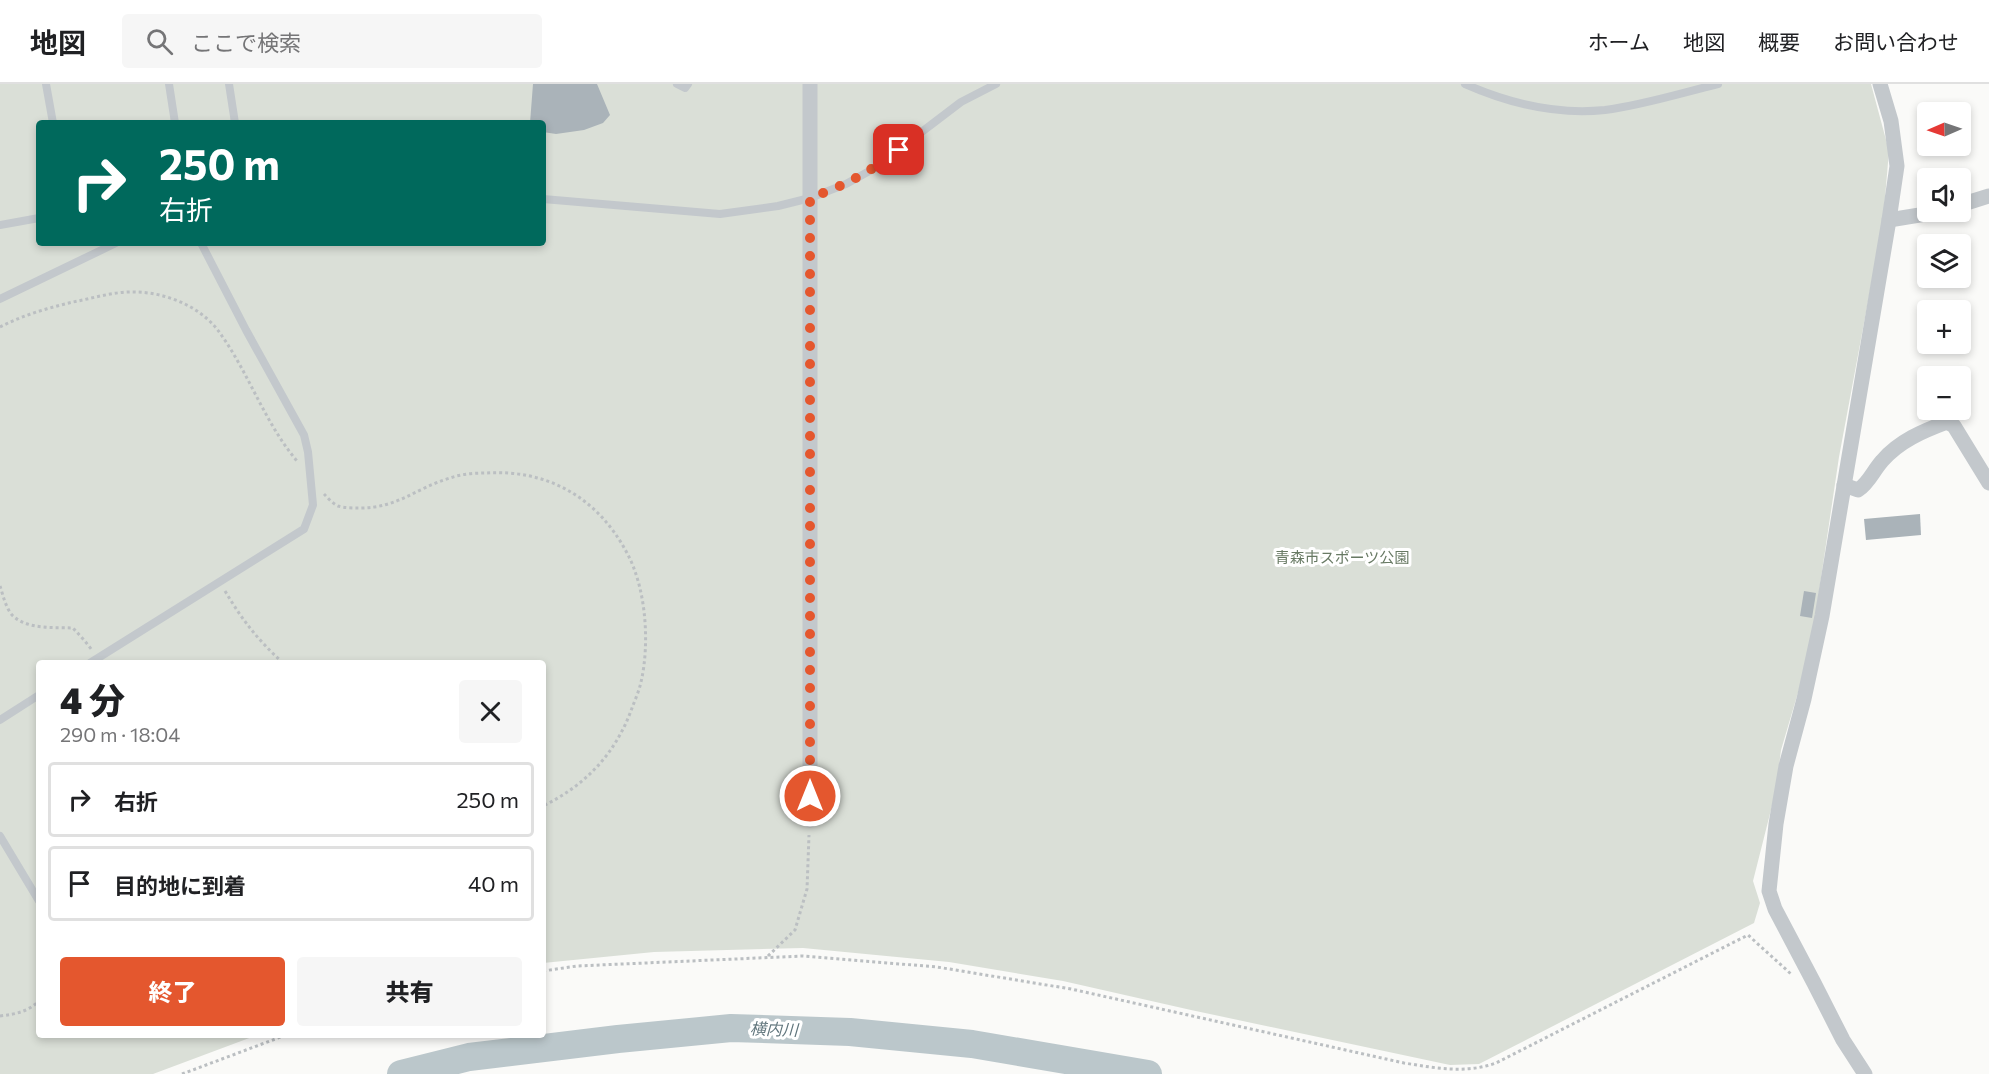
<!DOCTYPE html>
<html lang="ja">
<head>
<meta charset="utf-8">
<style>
  :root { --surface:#fff; --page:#f6f6f6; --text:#202124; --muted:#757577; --line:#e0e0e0; --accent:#e4572e }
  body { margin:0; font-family:Commissioner,"Noto Sans JP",sans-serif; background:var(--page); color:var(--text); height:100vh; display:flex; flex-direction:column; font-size:22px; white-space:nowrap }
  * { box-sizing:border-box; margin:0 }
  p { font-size:20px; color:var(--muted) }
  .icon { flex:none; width:33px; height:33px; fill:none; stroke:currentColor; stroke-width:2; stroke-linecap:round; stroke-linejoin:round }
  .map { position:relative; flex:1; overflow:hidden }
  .sheet { position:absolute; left:36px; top:576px; width:510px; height:378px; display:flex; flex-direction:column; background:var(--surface); border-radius:6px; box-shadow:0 3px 9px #0003 }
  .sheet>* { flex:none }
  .hud { position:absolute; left:36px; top:36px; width:510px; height:126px; border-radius:6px; box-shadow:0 3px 9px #0003; background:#00695c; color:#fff; overflow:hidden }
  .needle { width:39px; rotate:268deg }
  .controls { position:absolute; left:1917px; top:18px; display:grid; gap:12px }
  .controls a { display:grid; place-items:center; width:54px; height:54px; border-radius:6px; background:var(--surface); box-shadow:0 3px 9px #0003; font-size:30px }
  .pin { position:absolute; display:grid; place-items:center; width:51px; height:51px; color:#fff; margin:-26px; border-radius:12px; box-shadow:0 3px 9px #0006 }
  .me { position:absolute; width:66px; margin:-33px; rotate:0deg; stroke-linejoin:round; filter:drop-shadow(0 0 4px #0008) }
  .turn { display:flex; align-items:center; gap:21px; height:126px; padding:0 24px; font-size:27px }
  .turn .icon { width:78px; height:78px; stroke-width:2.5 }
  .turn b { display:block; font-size:42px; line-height:51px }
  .round { display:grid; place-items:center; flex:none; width:63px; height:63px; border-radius:6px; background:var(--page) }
  .overview { display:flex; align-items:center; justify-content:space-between; height:102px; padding:0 24px }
  h1 { font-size:36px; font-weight:800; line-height:45px }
  .cta { display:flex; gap:12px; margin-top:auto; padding:12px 24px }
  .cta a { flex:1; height:69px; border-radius:6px; background:var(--accent); color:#fff; font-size:24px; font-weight:800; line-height:69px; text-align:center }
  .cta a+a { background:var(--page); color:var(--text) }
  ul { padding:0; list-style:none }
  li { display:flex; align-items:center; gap:18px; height:75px; margin:0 12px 9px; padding:0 12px; border:3px solid var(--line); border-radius:6px }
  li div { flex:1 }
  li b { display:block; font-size:22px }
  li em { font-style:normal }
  header { display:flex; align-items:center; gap:36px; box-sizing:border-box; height:84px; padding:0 30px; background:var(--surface); border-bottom:2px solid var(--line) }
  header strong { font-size:28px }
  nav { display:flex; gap:33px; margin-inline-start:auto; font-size:21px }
  .search { width:420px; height:54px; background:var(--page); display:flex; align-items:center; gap:15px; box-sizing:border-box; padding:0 21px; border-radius:6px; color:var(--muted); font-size:22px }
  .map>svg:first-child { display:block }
  .green { fill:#dadfd7; fill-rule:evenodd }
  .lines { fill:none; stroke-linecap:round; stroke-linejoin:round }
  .river { stroke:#bbc7cb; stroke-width:28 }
  .building { fill:#aab3b9 }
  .path { stroke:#bbbfc2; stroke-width:3; stroke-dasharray:3 3; stroke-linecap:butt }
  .service { stroke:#c3c8cc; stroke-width:8 }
  .minor { stroke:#c3c8cc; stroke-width:15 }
  .route { stroke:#e4572e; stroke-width:10; stroke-dasharray:0 18 }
  .labels { text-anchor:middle; stroke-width:6; stroke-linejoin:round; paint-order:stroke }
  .park-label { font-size:15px; fill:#687a64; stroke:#fff }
  .water-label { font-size:16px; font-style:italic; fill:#60757c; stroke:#fff }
</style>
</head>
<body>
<header>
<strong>地図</strong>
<div class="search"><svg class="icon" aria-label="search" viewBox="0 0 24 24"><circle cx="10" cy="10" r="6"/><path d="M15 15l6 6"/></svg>ここで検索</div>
<nav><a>ホーム</a><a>地図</a><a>概要</a><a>お問い合わせ</a></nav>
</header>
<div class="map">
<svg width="1989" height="990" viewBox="0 0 1989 990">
  <rect width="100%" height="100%" fill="#fafaf8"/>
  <path class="green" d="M0,0H1871L1889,67L1883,137L1839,373L1810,568L1781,666L1776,706L1753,797L1760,819L1754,839L1479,980L1450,981L1191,926L1063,897L949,878L803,864L654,868L543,879V579H39V951H257L153,990H0ZM39,39H543V159H39Z"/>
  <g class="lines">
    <polyline class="river" points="401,990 469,973 618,955 731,944 850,948 972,960 1148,990"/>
  </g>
  <g class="building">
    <polygon points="533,0 597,0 610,31 603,39 584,46 556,50 543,48 543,39 530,39"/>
    <polygon points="1920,430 1921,451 1866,456 1864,435"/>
    <polygon points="1804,507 1816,509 1812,534 1800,532"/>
  </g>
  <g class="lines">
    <g class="path">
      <path d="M0,243C23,231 48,224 73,218C94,214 115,207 136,208C169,209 204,224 222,252C250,292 265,339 297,377"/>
      <path d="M324,410C328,414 333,420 338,422C344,424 353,424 360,424C398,424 416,404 450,394C461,390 474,389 486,389C548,385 598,414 627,469C646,504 650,559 641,598C639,607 635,616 632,624C616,669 586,701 543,722"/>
      <path d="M0,502C3,511 6,525 13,532C29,546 54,543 73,544L84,556L92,566"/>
      <path d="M225,507C243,537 257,555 283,579"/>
      <polyline points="768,872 795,846 807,805 809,751"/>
      <path d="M543,887L577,882L803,872L937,883L1071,905L1404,979C1436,984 1465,990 1496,979L1748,851L1791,890"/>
      <path d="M0,932C16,930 27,928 39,917"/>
      <polyline points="182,990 286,951"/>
    </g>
    <g class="service">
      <polyline points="46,0 53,39"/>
      <polyline points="169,0 175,39"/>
      <polyline points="229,0 235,39"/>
      <polyline points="677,0 685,4 688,0"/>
      <path d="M1465,0C1508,19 1557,31 1605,26C1643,21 1681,9 1718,0"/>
      <polyline points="543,115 720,130 778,122 810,114 846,100 873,85 961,18 996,0"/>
      <polyline points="0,141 39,134"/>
      <polyline points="0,215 116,159"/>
      <polyline points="90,579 304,445 313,421 308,368 304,351 246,246 201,159"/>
      <polyline points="0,636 39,611"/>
      <polyline points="0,752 39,817"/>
    </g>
    <g class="minor">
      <polyline points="1960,121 1989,112"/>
      <polyline points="1889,136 1938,128"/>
      <path d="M1844,401L1858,406C1869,399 1873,387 1882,377C1899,357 1923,347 1947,338L1954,342L1989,399"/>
      <polyline points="810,736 810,0"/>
      <polyline points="1865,990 1843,956 1814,899 1775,825 1769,807 1776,740 1786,682 1804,615 1822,532 1889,136 1897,82 1891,37 1880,0"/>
    </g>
  </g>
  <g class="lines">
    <path class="route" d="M810,712V114C846,101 868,89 899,66"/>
  </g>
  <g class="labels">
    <g class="park-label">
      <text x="1342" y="479">青森市スポーツ公園</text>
    </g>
    <g class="water-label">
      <text transform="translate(774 945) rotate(2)" y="6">横内川</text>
    </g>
  </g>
</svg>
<div class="controls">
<a><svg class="needle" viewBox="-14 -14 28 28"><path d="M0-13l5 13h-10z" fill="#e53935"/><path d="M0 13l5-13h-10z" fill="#757577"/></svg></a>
<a><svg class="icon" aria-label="sound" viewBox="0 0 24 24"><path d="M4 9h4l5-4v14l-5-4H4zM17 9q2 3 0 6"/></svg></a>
<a><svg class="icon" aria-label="layers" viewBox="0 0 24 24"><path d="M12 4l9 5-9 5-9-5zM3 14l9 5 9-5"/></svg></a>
<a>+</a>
<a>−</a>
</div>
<div class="pin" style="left:899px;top:66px;background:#d93025"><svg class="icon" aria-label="arrive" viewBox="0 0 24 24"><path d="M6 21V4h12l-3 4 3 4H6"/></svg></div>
<svg class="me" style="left:810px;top:712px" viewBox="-20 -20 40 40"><circle r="17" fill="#e4572e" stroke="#fff" stroke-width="3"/><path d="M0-11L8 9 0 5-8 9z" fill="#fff"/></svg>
<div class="hud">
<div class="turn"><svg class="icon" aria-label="right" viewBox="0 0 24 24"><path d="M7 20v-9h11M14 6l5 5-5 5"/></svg><div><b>250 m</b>右折</div></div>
</div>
<section class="sheet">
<div class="overview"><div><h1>4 分</h1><p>290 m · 18:04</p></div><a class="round"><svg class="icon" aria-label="close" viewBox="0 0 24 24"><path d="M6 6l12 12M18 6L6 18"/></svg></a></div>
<ul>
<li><svg class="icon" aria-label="right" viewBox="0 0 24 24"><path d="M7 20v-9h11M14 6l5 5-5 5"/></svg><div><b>右折</b></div><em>250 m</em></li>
<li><svg class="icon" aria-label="arrive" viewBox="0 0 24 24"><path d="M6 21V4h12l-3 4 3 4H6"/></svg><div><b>目的地に到着</b></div><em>40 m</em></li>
</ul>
<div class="cta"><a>終了</a><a>共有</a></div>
</section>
</div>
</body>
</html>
